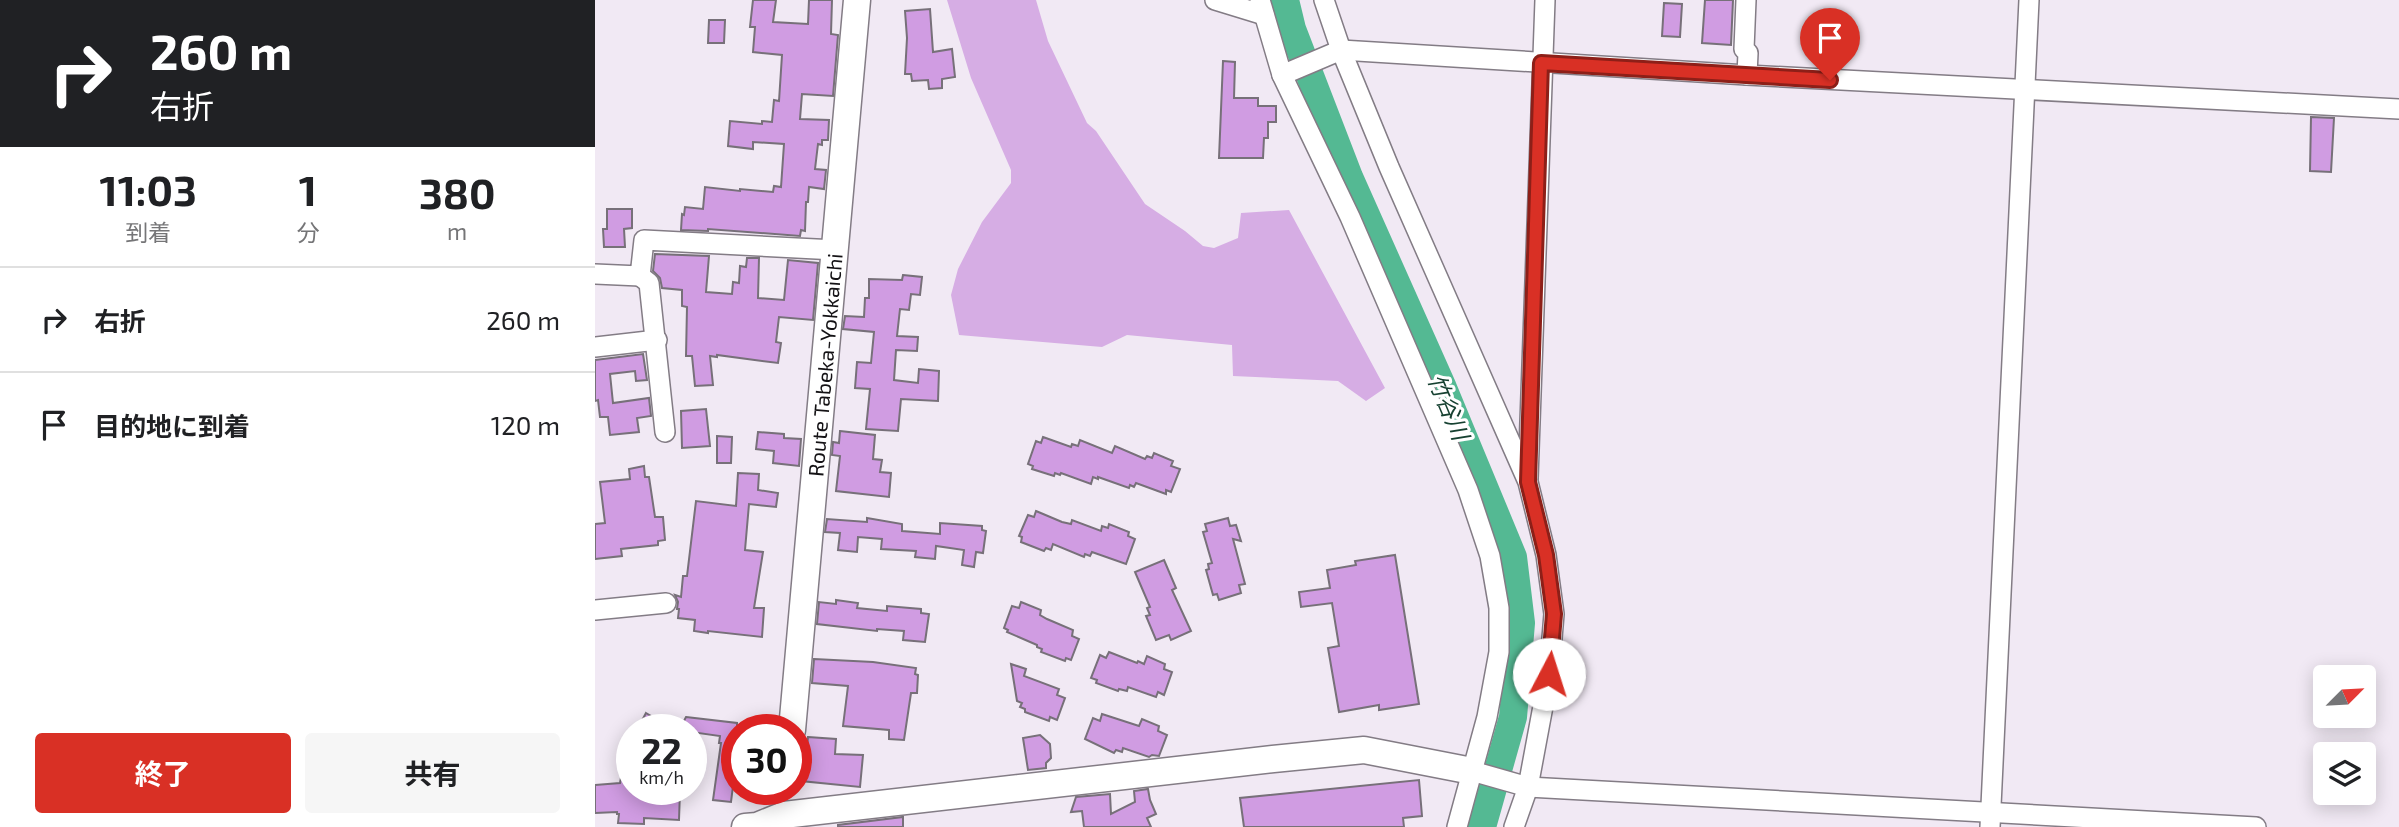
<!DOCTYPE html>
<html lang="ja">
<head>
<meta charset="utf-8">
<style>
  :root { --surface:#fff; --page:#f6f6f6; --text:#202124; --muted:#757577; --line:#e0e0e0; --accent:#d93025 }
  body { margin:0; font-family:"Exo 2","Noto Sans JP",sans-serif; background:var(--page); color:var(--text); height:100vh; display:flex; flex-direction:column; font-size:26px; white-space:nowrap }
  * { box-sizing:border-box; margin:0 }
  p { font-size:23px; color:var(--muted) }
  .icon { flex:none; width:38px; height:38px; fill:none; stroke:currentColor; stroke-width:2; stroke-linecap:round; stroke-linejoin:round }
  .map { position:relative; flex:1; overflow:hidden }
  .drawer { display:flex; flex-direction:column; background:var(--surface); width:595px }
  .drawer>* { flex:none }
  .guide { background:#202124; color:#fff; overflow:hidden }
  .needle { width:46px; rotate:66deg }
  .buttons { position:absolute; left:1718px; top:665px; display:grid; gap:14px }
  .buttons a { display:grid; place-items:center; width:63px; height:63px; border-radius:7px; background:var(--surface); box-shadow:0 4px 18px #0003; font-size:35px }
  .speed { position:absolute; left:21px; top:714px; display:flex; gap:14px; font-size:35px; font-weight:700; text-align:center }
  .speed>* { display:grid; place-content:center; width:91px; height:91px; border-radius:50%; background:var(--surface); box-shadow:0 4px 18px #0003; line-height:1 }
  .speed small { font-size:18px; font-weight:400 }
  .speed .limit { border:10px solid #d22; background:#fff; color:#111 }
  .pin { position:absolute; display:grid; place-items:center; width:60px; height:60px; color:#fff; margin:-72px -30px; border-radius:50% 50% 50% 0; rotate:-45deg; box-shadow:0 0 7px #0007 }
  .pin .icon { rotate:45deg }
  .me { position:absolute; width:77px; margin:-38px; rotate:5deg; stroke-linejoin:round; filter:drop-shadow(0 0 5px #0008) }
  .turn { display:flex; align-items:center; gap:24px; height:147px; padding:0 35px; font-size:32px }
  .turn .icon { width:91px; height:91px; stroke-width:2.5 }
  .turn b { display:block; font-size:49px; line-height:60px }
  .eta { display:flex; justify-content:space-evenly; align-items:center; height:119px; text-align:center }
  .eta b { font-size:42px; font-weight:700; line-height:49px }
  .primary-button { display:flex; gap:14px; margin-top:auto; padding:14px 35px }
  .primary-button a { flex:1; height:80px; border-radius:7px; background:var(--accent); color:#fff; font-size:28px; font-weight:700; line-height:80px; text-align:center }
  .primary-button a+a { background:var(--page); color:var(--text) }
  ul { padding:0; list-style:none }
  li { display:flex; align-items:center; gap:21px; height:105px; padding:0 35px; border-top:2px solid var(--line) }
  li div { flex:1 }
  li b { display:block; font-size:26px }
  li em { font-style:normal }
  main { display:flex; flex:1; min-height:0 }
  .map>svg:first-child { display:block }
  .green { fill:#d6ade4 }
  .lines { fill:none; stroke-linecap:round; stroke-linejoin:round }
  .river { stroke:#54b993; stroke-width:28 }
  .building { fill:#d09ce2; stroke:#777079; stroke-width:2 }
  .street-casing { stroke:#837c85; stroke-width:22 }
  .secondary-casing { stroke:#837c85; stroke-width:29 }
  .street { stroke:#fff; stroke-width:19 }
  .secondary { stroke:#fff; stroke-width:26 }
  .route-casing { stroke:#8d1f18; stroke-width:18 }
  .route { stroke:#d93025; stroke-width:12 }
  .labels { text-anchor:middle; stroke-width:6; stroke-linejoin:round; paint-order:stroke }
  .street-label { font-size:21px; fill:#141215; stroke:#fff }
  .water-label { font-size:23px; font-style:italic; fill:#164131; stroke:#fff }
</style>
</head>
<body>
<main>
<section class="drawer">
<div class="guide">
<div class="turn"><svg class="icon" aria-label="right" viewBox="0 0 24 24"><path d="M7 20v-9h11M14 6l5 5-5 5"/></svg><div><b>260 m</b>右折</div></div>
</div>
<div class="eta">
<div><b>11:03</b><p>到着</p></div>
<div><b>1</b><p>分</p></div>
<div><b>380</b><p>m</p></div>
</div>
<ul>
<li><svg class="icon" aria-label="right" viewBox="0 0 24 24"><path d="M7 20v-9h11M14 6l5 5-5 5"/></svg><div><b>右折</b></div><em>260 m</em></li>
<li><svg class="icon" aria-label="arrive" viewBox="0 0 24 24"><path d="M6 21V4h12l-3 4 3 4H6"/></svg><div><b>目的地に到着</b></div><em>120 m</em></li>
</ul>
<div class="primary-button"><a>終了</a><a>共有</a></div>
</section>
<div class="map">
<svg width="1804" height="827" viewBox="0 0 1804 827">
  <rect width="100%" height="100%" fill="#f1e9f4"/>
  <polygon class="green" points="352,0 441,0 453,41 492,123 501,131 550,204 590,231 608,246 619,248 643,238 646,213 694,210 790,388 771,401 743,381 638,376 637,345 532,335 507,347 364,335 356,295 363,269 387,222 416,183 416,170 376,78"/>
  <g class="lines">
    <polyline class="river" points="690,0 697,29 754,177 848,388 918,557 926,623 918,717 887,827"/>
  </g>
  <g class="building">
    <polygon points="158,0 181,0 178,22 213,24 214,0 237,0 236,34 243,35 238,96 207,94 205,119 234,120 233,140 227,140 227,145 223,144 220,169 231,170 229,189 214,187 213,202 211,202 210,231 206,230 205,236 113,229 113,231 86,230 87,214 89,215 90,207 108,209 110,187 145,191 145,189 178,192 179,186 186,187 189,144 158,142 158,149 133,146 135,121 167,124 167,121 177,122 179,100 184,101 187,55 158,52 160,27 155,27"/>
    <polygon points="1110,0 1138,0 1136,45 1107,43"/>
    <polygon points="1069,3 1087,4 1085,37 1067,36"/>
    <polygon points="335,9 338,52 357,49 360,77 347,79 347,88 334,89 333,80 317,81 316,74 310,74 312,38 310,11"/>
    <polygon points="114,20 130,20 129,43 113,43"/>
    <polygon points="628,61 640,62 639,98 663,98 663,106 681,106 681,122 673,122 673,138 669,138 668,158 624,158"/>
    <polygon points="1716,117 1739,118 1736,172 1715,171"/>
    <polygon points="12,209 37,209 37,228 29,229 30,247 9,247 8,229 12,229"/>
    <polygon points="60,254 114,256 111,292 137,294 138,282 144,283 145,266 151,267 152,258 164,258 163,298 189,300 193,260 223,263 218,320 184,317 181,342 186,343 183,363 122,355 122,357 115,356 118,385 100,386 97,356 91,356 92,307 87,306 87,290 67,288 65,278 58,271"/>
    <polygon points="308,275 327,277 325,295 316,294 314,310 305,309 302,336 323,337 322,351 301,350 299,380 323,383 324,369 344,371 343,401 306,399 303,431 271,429 275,389 260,388 262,362 276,363 279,332 248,329 250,316 269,317 270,298 274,298 274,279 307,280"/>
    <polygon points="48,354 52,380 41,381 40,371 15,374 18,403 54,398 56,416 42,418 44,432 15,435 13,417 5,417 3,400 0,401 0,360"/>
    <polygon points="111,409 115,446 87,448 86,411"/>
    <polygon points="245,431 280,435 278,459 287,460 285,472 296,473 294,497 241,491 245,456 237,455 238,442 244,443"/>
    <polygon points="163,432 189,434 189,438 206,439 204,466 178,463 179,451 161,449"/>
    <polygon points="122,436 137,437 136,463 122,463"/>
    <polygon points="448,437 476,447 477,444 483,446 485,440 517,453 520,446 550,459 552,456 557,458 559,453 578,461 576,466 585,469 576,492 571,490 571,494 541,483 539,487 535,485 534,488 503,477 503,479 498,477 496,484 466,473 465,475 460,473 459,476 437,469 438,466 433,464 441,441 446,443"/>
    <polygon points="49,466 50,477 54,477 60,517 68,517 70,540 63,541 63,545 26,549 27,556 0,559 0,524 10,523 5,482 35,479 34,469"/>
    <polygon points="143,473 164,474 163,490 183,493 181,507 154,504 150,550 168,552 159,608 169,608 167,637 113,631 113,633 99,631 100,620 83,618 84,609 82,609 83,602 80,595 86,597 88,576 92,576 101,501 141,506"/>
    <polygon points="441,511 467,522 476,524 477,520 506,531 507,526 513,528 514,524 534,532 533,536 540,539 531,564 497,552 495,556 490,554 489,557 458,544 456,550 451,548 449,551 426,542 427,537 424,536 433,515 439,517"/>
    <polygon points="272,518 307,524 307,531 345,534 345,523 387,526 387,530 391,531 388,553 381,552 379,567 367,565 369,550 341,546 340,559 320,557 321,551 286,549 287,539 263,537 262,552 243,550 245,533 230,532 232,519 272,522"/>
    <polygon points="633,518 635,526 641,525 646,541 638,539 650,584 644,585 646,593 624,600 622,594 618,595 611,570 614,569 613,564 617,563 608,532 612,531 610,524"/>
    <polygon points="800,555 824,704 784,710 784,705 744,712 733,648 744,646 737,603 706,607 704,592 735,588 732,570 761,565 760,561"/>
    <polygon points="569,560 581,588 577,590 596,631 576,640 574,635 561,640 551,616 555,615 552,608 555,607 540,572"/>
    <polygon points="241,600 263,603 262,608 292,611 292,606 326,609 326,613 334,614 330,642 308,640 309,631 282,629 282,631 222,624 224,602 241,604"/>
    <polygon points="426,602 446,610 445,615 452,619 478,630 477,636 484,639 476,660 471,658 470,661 446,652 447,649 442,647 442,645 412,632 413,630 409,628 417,606 424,608"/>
    <polygon points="514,652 542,663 543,661 549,664 552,656 570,664 569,669 577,672 569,695 563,692 561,697 533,687 532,691 524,689 523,691 501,683 502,680 496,678 505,655 511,658"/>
    <polygon points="219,659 278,662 321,668 320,674 323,675 322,693 316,693 309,740 294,739 294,730 248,726 253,686 217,683"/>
    <polygon points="416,664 431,669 429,676 464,689 462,695 470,698 462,720 455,717 454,721 430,712 430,709 425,707 427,703 422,701"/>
    <polygon points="51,713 80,730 42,730"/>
    <polygon points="507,714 544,726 547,719 564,726 563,731 572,735 564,756 557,755 554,757 528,748 527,752 521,750 519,753 490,739 498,718 505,721"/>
    <polygon points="91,717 142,723 142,770 140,770 136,802 118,800 126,743 124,743 125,736 96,732 96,730 84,730"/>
    <polygon points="445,735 455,744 456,758 451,763 451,768 433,770 428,738"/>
    <polygon points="213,737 241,739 240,754 268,755 265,787 206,781 208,759 211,759"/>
    <polygon points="30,756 37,756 37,789 85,791 84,820 49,818 49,824 23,823 24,814 22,814 22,812 0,813 0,785 25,783"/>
    <polygon points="824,780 827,816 808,818 809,827 649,827 645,798"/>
    <polygon points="553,789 555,800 561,814 552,818 556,827 489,827 487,811 476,812 481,797 515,794 516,814 540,802 539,791"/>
    <polygon points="308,817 308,827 243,827 243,825"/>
  </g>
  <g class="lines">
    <g class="street-casing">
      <g id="street">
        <polyline points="620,0 669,15"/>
        <polyline points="665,0 687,75 755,217 873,490 895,556 904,608 904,652 892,717 862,827"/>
        <polyline points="729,0 746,50 794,167 933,482 951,555 959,614 954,674 933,787 919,827"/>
        <polyline points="1151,0 1149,49 1153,53 1152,75"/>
        <polyline points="687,75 746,50 1152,75 1804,109"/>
        <polyline points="0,274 45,276 49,240 241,250"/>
        <polyline points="45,276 54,283 70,432"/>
        <polyline points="0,347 62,340"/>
        <polyline points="933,478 950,0"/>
        <polyline points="0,610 71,603"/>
        <polyline points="877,771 933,787 1661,827"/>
        <polyline points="1395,827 1434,0"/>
      </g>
    </g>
    <g class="secondary-casing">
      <g id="secondary">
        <polyline points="197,730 262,0"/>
        <polyline points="150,827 162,826 189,815 678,759 769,750 877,771"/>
      </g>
    </g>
    <use href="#street" class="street"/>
    <use href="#secondary" class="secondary"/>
  </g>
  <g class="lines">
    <g class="route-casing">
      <polyline id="route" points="954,674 959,614 951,555 933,482 946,63 1235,80"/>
    </g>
    <use href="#route" class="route"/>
  </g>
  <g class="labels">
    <g class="street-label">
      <text transform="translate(231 365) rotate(-85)" y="7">Route Tabeka-Yokkaichi</text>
    </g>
    <g class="water-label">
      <text transform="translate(853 407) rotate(67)" y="8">竹谷川</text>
    </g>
  </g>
</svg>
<div class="buttons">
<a><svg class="needle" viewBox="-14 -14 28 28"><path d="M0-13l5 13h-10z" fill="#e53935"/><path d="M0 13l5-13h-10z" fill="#757577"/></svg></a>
<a><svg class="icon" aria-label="layers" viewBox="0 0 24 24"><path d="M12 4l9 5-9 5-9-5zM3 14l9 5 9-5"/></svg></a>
</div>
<div class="speed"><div>22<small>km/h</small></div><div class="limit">30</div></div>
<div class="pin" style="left:1235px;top:80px;background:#d93025"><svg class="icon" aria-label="arrive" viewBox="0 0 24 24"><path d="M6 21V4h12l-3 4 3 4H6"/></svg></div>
<svg class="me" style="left:954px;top:674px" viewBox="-20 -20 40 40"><circle r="19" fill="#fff"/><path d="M0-13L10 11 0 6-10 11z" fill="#d93025"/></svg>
</div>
</main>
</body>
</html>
